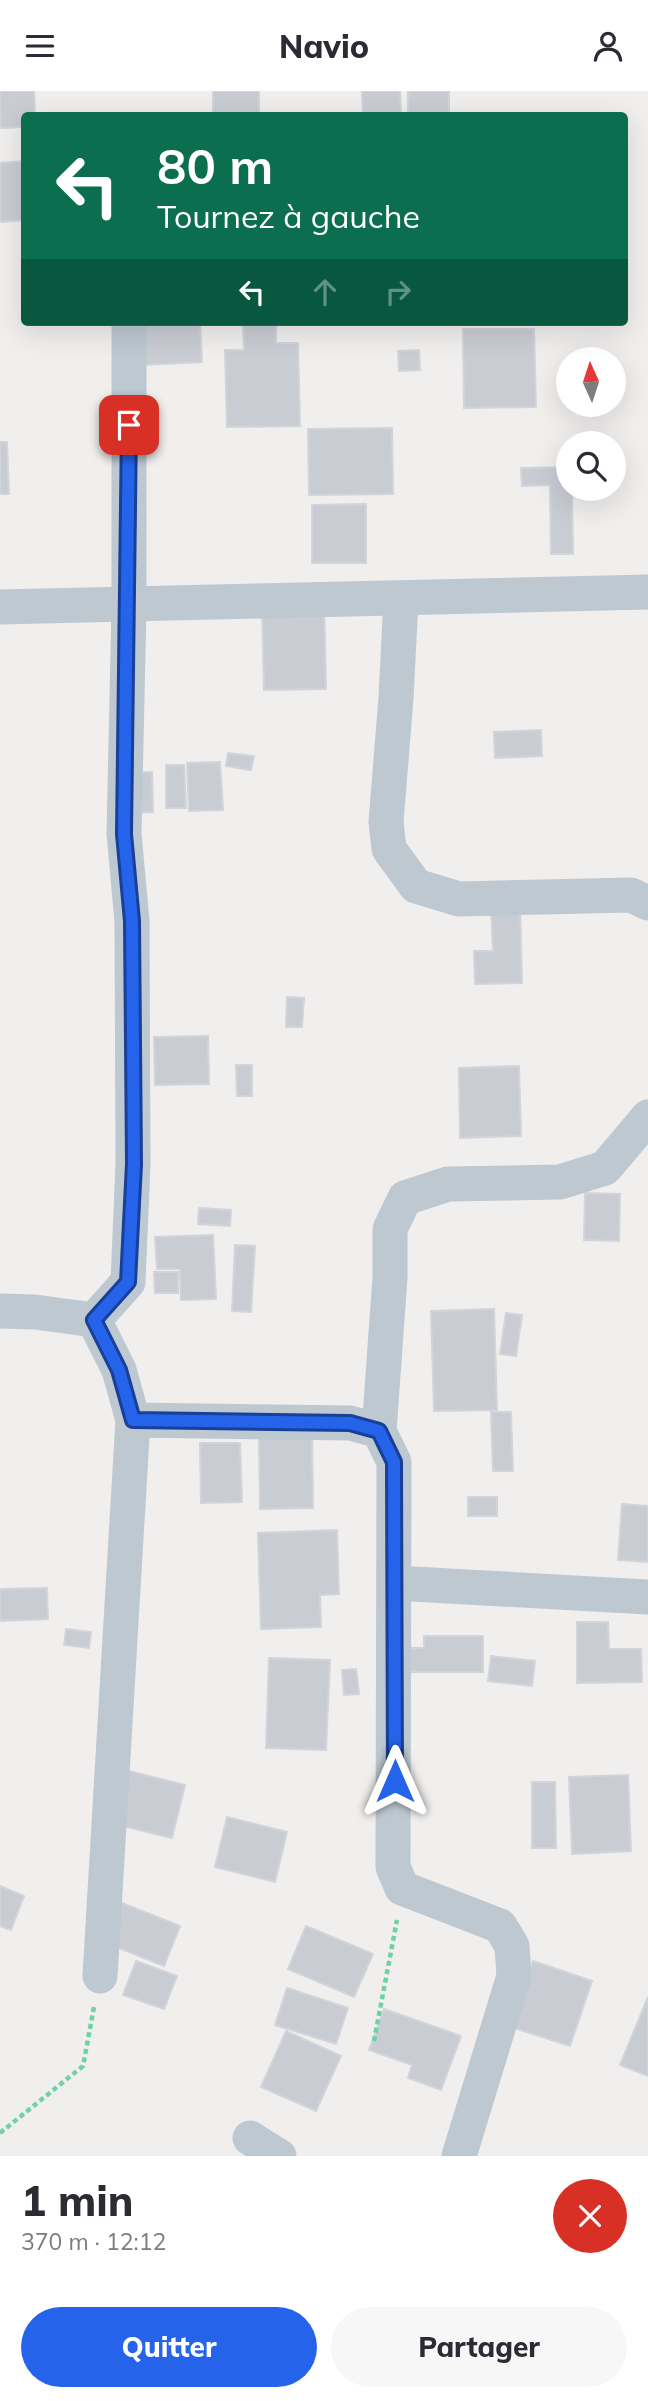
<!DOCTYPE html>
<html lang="fr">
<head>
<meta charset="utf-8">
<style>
  :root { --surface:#fff; --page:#f7f7f7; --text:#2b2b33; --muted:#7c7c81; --accent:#2563eb }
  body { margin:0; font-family:Mulish,sans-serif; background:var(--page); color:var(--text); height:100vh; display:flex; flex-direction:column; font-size:26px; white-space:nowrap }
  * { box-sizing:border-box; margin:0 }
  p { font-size:23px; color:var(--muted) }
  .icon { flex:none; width:38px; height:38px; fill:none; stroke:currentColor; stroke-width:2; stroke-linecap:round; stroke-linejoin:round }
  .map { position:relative; height:2065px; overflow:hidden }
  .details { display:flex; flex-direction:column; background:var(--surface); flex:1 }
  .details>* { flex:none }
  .guide { position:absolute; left:21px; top:21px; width:607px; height:214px; border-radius:7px; box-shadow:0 7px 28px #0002; background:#0b6e4f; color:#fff; overflow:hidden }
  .needle { width:46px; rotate:357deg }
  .controls { position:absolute; left:556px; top:256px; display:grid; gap:14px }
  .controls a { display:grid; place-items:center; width:70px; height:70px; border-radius:50%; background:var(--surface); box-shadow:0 7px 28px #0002; font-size:35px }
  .pin { position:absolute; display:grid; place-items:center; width:60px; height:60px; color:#fff; margin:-30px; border-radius:14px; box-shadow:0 4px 10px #0006 }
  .me { position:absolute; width:77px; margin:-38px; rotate:0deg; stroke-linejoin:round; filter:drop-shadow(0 0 5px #0008) }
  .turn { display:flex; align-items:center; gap:24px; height:147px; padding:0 21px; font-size:32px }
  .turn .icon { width:91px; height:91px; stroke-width:2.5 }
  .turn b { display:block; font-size:49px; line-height:60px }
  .lanes { display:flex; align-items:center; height:66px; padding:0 21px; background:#0003; justify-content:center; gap:35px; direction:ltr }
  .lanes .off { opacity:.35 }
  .round { display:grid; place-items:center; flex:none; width:74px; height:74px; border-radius:37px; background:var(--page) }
  .overview { display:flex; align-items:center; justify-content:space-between; height:119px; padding:0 21px }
  h1 { font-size:42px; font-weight:800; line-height:52px }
  .primary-button { display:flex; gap:14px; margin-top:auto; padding:14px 21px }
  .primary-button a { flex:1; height:80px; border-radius:42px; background:var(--accent); color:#fff; font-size:28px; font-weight:800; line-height:80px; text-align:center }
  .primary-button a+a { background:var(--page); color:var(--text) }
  header { display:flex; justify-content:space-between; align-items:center; height:91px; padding:0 21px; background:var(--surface); font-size:32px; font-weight:800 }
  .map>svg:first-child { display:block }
  .building { fill:#c9cdd3; stroke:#d1d4da; stroke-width:2 }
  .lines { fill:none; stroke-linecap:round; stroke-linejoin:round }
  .path { stroke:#6dd3a1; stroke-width:4.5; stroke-dasharray:5 3.5; stroke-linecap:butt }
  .minor { stroke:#bdc8d1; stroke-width:35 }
  .route-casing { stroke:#184099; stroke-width:18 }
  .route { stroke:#2563eb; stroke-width:12 }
</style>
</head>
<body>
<header><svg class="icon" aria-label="menu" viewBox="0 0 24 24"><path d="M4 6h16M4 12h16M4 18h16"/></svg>Navio<svg class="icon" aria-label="person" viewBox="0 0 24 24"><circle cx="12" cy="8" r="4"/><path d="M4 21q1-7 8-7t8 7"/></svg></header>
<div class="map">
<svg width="648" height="2065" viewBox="0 0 648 2065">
  <rect width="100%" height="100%" fill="#f1eeee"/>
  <g class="building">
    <polygon points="0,0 34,0 35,24 24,24 24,36 0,37"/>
    <rect x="213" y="0" width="46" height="24"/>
    <polygon points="362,0 400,0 401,24 363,24"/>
    <rect x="408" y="0" width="41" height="24"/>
    <polygon points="24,70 24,129 0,131 0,72"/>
    <polygon points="142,231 200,231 202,271 144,274"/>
    <polygon points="243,234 276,234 276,252 298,252 300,335 227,336 225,259 244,259"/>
    <polygon points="463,238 534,238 536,316 464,317"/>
    <polygon points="419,259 420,279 399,280 398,260"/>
    <polygon points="392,337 393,403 309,404 308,338"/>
    <polygon points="0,351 7,351 9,403 0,403"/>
    <polygon points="569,376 569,397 572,397 573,463 551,463 550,394 522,395 521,377"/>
    <polygon points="366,413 366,472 312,472 312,414"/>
    <polygon points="324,511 326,598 264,599 262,513"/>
    <polygon points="541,639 542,665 495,667 494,641"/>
    <polygon points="228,662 254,665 251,679 226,675"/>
    <polygon points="220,671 223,719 189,720 187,672"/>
    <polygon points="166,674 184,674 186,717 166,717"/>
    <polygon points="152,681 153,721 129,722 128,682"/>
    <polygon points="491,816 520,816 522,892 475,893 474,860 493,860"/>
    <polygon points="287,906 304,907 302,936 286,936"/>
    <polygon points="208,945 209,993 155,994 154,946"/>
    <polygon points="236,974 252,974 252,1005 237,1005"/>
    <polygon points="519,975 521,1045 460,1047 459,977"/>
    <polygon points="585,1102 620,1103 619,1150 584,1149"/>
    <polygon points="199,1117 231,1119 230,1135 198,1133"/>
    <polygon points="213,1144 216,1208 181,1209 180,1178 157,1178 155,1146"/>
    <polygon points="235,1154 255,1155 251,1221 232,1220"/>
    <polygon points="154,1181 178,1181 178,1202 155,1202"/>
    <polygon points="494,1218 497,1319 434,1320 431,1220"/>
    <polygon points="506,1222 522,1224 516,1265 500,1263"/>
    <polygon points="491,1321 511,1321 513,1380 493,1380"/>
    <polygon points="312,1341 313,1417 260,1418 259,1343"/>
    <polygon points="200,1352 240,1352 242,1411 201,1412"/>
    <rect x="468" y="1406" width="29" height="19"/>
    <polygon points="622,1413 648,1415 648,1471 618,1469"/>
    <polygon points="337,1439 339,1503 320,1504 321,1536 261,1538 258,1442"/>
    <polygon points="47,1497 48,1528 0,1530 0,1498"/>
    <polygon points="577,1531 608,1531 609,1558 641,1558 642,1591 577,1592"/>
    <polygon points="66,1538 91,1541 89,1557 64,1554"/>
    <polygon points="424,1545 483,1545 483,1581 402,1581 402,1557 424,1557"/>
    <polygon points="491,1565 535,1570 532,1595 488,1590"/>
    <polygon points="269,1567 330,1569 326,1659 266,1657"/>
    <polygon points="356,1578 359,1603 344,1604 342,1579"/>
    <polygon points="129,1680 185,1694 172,1747 115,1733"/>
    <polygon points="628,1684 631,1760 572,1763 569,1686"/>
    <polygon points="532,1691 555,1691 556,1757 532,1757"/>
    <polygon points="227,1726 287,1741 275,1791 215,1776"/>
    <polygon points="0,1795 24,1805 11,1839 0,1835"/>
    <polygon points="112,1808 180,1835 164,1875 96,1848"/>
    <polygon points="306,1835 373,1863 354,1906 288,1878"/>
    <polygon points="136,1870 177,1885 164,1918 123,1904"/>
    <polygon points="533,1870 592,1890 570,1955 511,1936"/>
    <polygon points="287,1897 348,1917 336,1953 275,1934"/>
    <polygon points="648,1906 648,1985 620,1974"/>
    <polygon points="384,1918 461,1945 441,1999 408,1987 412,1974 369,1959"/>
    <polygon points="286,1940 341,1965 316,2020 261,1996"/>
  </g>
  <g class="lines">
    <g class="path">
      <polyline points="374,1950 397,1829"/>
      <polyline points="0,2042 83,1975 94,1916"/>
    </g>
    <g class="minor">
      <polyline points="401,508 396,607 386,731 389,758 416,795 459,808 631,804 648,812"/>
      <polyline points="0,516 648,501"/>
      <polyline points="0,1220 35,1221 94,1229"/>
      <polyline points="94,1229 119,1279 133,1329 350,1332 379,1340 394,1371 393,1776 402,1797 500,1835 512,1855 514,1885 459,2065"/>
      <polyline points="94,1229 128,1191 133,1073 132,830 124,743 129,515 129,231"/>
      <polyline points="379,1340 390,1186 390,1138 405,1107 448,1093 560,1091 605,1077 648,1026"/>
      <polyline points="395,1492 648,1506"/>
      <polyline points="100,1885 133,1329"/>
      <polyline points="250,2047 279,2065"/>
    </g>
  </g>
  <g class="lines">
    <g class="route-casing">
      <polyline id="route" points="129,334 124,743 132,830 134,1073 128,1191 94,1229 119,1279 133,1329 350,1332 379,1340 394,1371 395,1690"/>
    </g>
    <use href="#route" class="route"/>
  </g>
</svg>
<div class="controls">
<a><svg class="needle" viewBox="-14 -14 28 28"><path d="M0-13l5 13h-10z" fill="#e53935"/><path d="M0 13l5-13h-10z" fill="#7c7c81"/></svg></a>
<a><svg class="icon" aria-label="search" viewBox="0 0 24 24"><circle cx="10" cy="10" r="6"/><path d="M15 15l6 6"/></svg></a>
</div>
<div class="pin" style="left:129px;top:334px;background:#d93025"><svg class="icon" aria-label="arrive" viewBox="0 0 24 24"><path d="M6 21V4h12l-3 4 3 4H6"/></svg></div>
<svg class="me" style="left:395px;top:1690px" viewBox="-20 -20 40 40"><path d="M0-17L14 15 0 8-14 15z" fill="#2563eb" stroke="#fff" stroke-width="4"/></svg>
<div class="guide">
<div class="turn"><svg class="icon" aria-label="left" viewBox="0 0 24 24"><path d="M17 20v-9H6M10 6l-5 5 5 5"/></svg><div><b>80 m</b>Tournez à gauche</div></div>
<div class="lanes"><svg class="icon" aria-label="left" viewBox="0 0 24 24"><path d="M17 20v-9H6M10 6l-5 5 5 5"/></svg><svg class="icon off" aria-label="ahead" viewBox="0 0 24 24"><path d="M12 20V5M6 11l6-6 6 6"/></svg><svg class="icon off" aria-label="right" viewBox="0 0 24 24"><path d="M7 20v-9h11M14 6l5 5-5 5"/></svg></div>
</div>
</div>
<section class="details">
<div class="overview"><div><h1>1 min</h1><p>370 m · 12:12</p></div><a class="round" style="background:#d93025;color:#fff"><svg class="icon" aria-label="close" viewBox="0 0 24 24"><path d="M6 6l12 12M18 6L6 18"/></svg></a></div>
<div class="primary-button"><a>Quitter</a><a>Partager</a></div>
</section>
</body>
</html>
